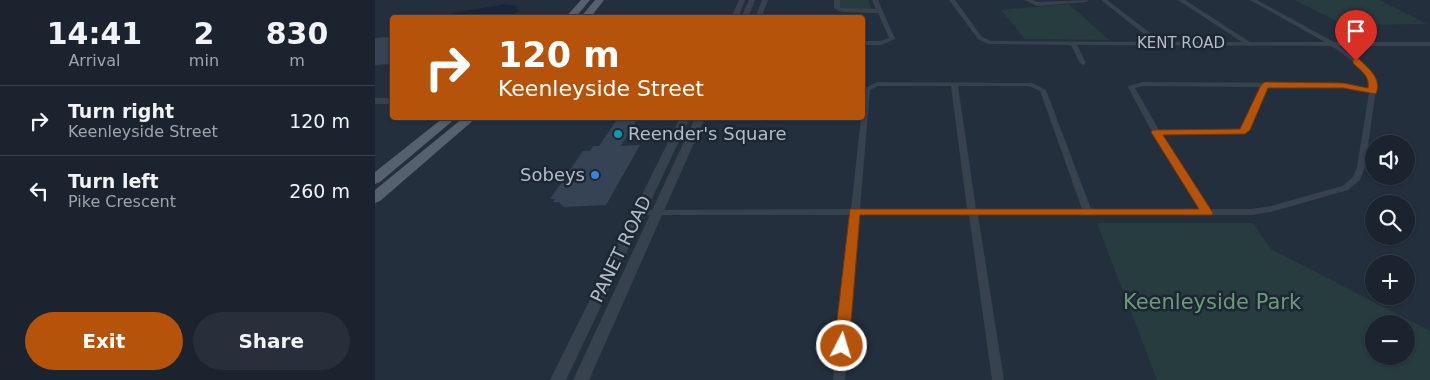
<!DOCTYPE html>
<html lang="en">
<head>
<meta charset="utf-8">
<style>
  :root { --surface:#1b232e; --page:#282f3a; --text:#f1f3f6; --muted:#a0a4aa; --line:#39404a; --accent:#b45309 }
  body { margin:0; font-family:"DejaVu Sans",sans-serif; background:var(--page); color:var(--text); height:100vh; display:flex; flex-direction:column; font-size:19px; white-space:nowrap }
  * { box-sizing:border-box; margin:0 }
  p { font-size:16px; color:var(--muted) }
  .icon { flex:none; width:28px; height:28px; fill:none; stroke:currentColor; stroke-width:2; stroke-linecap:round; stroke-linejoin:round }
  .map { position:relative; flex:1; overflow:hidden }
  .panel { display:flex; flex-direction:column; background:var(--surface); width:375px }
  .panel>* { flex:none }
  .guide { position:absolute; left:15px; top:15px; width:475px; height:105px; border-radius:5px; box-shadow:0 1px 4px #0004,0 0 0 1px var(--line); background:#b45309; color:#fff; overflow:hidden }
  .fabs { position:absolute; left:990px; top:135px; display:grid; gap:10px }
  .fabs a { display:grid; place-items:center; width:50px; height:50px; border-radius:50%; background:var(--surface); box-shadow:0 1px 4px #0004,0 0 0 1px var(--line); font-size:25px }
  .pin { position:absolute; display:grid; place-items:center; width:42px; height:42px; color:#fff; margin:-51px -21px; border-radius:50% 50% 50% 0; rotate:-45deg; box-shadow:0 0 5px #0007 }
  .pin .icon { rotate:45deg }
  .me { position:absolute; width:55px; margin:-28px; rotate:5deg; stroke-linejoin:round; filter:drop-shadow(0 0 4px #0008) }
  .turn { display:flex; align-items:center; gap:18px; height:105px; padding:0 25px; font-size:22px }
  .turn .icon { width:65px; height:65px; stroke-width:2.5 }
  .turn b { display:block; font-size:35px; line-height:42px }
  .eta { display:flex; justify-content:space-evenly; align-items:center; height:85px; text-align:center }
  .eta b { font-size:30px; font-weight:800; line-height:35px }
  .button { display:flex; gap:10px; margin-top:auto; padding:10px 25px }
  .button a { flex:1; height:58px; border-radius:30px; background:var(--accent); color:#fff; font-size:20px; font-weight:800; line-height:58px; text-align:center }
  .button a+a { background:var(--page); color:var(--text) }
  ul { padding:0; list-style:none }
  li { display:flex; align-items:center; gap:15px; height:70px; padding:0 25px; border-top:1px solid var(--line) }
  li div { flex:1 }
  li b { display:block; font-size:19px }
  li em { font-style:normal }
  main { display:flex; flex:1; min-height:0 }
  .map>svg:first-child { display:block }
  .green { fill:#263c3f; fill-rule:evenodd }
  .water { fill:#17263c }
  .building { fill:#364354 }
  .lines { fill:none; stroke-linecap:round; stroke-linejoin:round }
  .minor { fill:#38414e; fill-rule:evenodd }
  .tertiary { fill:#38414e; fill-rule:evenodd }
  .primary { fill:#56606e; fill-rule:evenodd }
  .route { fill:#b45309; stroke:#753606 }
  .culture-dot { fill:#0f9aa8; stroke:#1d2633; stroke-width:2 }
  .shop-dot { fill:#3f7fe0; stroke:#1d2633; stroke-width:2 }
  .labels { text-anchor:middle; stroke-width:5; stroke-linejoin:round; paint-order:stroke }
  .far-street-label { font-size:15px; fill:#b4bcc9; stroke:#1d2633 }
  .poi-label { font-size:18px; fill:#b4bcc9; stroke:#1d2633; text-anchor:start }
  .street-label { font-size:18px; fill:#b4bcc9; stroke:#1d2633 }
  .near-park-label { font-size:21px; fill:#6b9a76; stroke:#1d2633 }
</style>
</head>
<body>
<main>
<section class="panel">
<div class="eta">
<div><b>14:41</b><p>Arrival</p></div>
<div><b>2</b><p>min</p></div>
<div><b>830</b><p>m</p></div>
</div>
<ul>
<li><svg class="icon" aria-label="right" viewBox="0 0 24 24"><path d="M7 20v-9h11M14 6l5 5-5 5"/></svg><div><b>Turn right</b><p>Keenleyside Street</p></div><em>120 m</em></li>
<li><svg class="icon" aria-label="left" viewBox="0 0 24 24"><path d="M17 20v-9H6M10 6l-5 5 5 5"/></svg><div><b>Turn left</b><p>Pike Crescent</p></div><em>260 m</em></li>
</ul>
<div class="button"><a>Exit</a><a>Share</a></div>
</section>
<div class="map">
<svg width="1055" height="380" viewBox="0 0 1055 380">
  <rect width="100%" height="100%" fill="#242f3e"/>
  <g class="green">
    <polygon points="465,0 493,0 497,10 473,10 465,7"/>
    <polygon points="920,0 1004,0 1052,24 969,25"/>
    <polygon points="694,4 734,40 650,39 626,10"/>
    <path d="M722,223H878L896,249L1055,331V380H782ZM999,324H1031V356H999Z"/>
  </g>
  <polygon class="water" points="132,4 141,6 143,11 134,17 67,17 82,12"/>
  <g class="building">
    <polygon points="18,37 18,64 0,65 0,38"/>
    <polygon points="243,118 263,118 246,146 265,145 231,205 189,207 184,202 178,202 180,199 175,199 208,151 215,151 218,146 224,146"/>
  </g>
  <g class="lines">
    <g class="minor">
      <polygon points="387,0 393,0 386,18 380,18"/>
      <polygon points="459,0 465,0 465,7 468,8 501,9 497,0 503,0 520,39 506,45 488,45 488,41 505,41 514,38 503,13 467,12 459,8"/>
      <path d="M574,0H580L607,37L616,41L779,42L726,0H732L787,42H867L803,0H810L875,42H950L875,0H882L959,42H1055V46H964L993,69L1002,82L990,167L985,180L973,190L896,212L876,215H603L629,380H617L594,215H484L470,380H458L475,215H264L259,212L261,210L476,209L486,118H488L489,89L502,82L657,83L671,90L716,209H825L777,132L753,87L754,86L768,82L968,83L994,89L996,82C985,67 972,55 956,46L702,45L711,63L708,65L705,63L696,45L613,44L603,39ZM503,86H576L592,209H485L495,90ZM583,86H654L665,91L707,209H601ZM768,86L886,87L868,129L866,130H784L760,88ZM893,87H968L994,93L982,167L978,177L967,186L896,206L876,209H834L786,134H870L875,130Z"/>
      <polygon points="650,0 657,0 663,2 714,0 711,2 662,6"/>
    </g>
    <g class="tertiary">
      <polygon points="364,0 370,0 363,18 356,18"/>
      <polygon points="374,0 380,0 373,18 366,18"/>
      <rect x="0" y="98" width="18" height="6"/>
      <polygon points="305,118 315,118 191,380 175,380"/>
      <polygon points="320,118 330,118 214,380 198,380"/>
    </g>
    <g class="primary">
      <polygon points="206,0 215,0 200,18 190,18"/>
      <polygon points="220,0 229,0 215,18 205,18"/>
      <polygon points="68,118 81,118 5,182 0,184 0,172"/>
      <polygon points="88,118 101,118 5,201 0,203 0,190"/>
    </g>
  </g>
  <path class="route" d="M978,59H984C994,69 1007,78 1001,94L968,88H893L875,130L870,134L788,135L838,213L837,215H485L474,346L472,350L467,352L461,350L459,346L475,209H824L776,132L778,130L865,129L886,85L890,82L968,83L993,88C995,76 986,71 978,63Z"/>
  <circle class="culture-dot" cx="243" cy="134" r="5"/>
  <circle class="shop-dot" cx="220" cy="175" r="5"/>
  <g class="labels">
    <g class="far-street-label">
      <text x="806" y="48">KENT ROAD</text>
    </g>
    <g class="poi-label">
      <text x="253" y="140">Reender's Square</text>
      <text x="210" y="181" text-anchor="end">Sobeys</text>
    </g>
    <g class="street-label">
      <text transform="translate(246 249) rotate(-64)" y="6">PANET ROAD</text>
    </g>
    <g class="near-park-label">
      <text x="837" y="309">Keenleyside Park</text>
    </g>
  </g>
</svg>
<div class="fabs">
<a><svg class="icon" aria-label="sound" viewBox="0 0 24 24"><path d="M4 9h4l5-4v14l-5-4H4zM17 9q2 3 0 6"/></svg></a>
<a><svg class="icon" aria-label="search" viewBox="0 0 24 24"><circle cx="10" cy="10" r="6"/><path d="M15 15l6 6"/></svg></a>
<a>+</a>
<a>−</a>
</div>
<div class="pin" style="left:981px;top:61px;background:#d93025"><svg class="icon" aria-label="arrive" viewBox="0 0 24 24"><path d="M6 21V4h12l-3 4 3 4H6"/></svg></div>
<svg class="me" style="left:467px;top:346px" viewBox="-20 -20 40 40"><circle r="17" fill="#b45309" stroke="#fff" stroke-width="3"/><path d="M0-11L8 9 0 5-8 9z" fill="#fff"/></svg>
<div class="guide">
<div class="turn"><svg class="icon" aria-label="right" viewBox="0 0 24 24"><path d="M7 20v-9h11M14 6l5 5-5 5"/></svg><div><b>120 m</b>Keenleyside Street</div></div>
</div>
</div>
</main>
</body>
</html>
